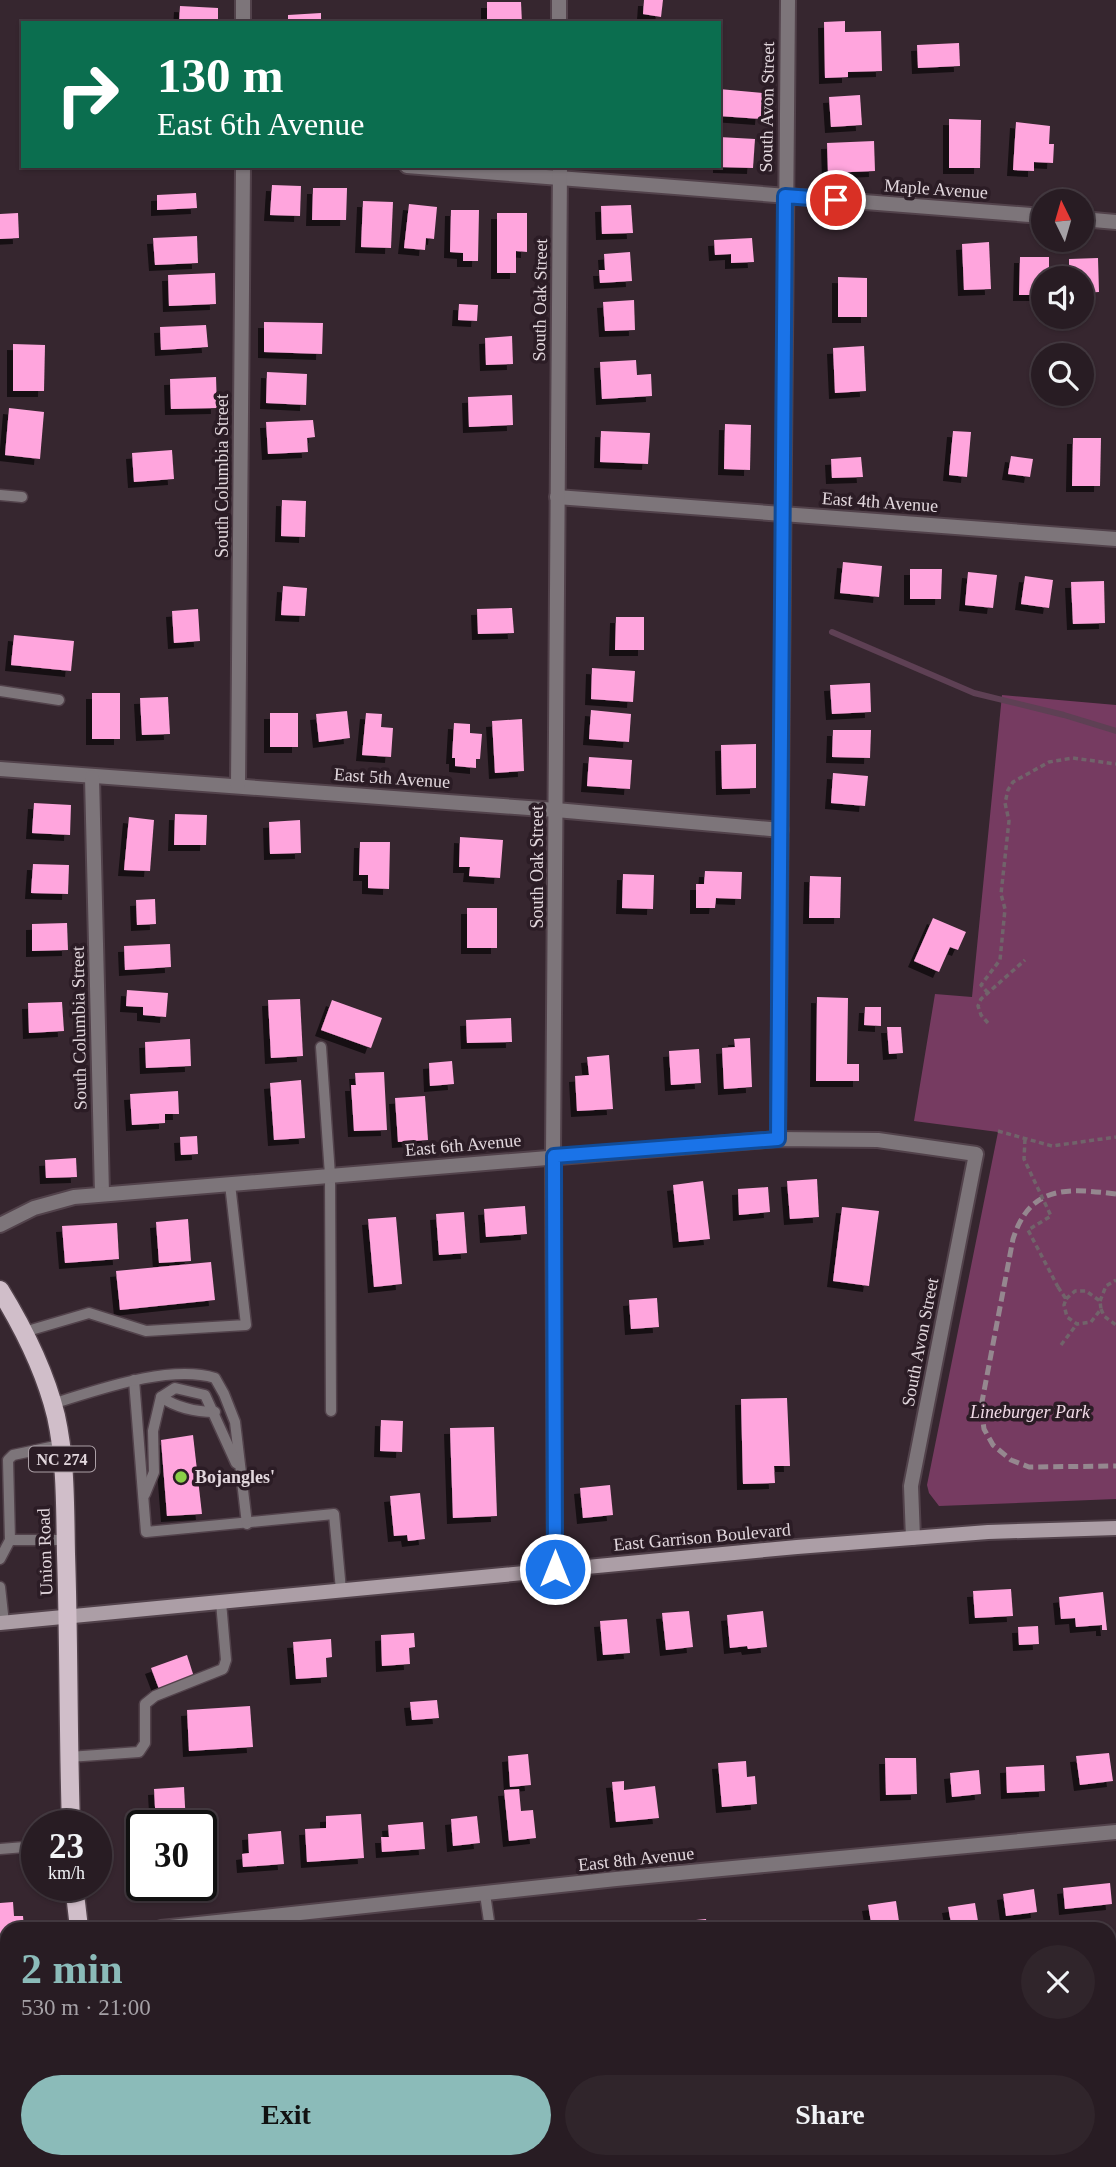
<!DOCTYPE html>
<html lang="en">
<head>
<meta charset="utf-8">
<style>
  :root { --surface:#281c23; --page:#30252b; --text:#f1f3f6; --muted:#a5a1a6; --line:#443a41; --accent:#8bbbb9 }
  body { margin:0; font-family:"Times New Roman",serif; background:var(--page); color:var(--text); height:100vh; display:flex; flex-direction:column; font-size:26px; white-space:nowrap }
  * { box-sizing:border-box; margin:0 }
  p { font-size:23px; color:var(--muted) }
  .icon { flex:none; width:38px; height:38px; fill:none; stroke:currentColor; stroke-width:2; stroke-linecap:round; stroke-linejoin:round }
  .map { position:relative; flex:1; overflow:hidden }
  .side { position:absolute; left:0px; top:1922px; width:1116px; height:247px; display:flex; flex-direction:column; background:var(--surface); border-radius:21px 21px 0 0; box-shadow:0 2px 5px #0004,0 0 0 2px var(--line) }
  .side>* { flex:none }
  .hud { position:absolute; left:21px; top:21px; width:700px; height:147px; border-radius:0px; box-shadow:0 2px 5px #0004,0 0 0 2px var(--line); background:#0b6e4f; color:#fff; overflow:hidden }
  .needle { width:46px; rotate:355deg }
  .controls { position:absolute; left:1031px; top:189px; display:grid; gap:14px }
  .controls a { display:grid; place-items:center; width:63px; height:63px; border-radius:50%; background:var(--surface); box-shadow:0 2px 5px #0004,0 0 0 2px var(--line); font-size:35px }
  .speed { position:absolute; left:21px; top:1810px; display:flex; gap:14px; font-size:35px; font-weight:700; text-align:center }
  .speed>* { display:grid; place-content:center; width:91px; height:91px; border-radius:50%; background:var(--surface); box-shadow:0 2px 5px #0004,0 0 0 2px var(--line); line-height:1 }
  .speed small { font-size:18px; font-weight:400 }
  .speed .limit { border:4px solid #111; border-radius:10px; background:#fff; color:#111 }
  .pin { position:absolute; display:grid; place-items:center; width:60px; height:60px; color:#fff; margin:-30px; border:4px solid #fff; border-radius:50%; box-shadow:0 2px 7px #0007 }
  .me { position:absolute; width:77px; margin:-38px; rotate:0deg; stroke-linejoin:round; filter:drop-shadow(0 0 5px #0008) }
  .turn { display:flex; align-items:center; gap:24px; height:147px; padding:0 21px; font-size:32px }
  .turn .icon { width:91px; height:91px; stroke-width:2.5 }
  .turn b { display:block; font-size:49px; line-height:60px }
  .round { display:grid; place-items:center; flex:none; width:74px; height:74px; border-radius:37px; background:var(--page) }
  .overview { display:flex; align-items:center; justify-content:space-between; height:119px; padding:0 21px }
  h1 { font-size:42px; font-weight:700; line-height:52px; color:var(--accent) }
  .action { display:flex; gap:14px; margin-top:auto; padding:14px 21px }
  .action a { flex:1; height:80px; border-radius:42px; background:var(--accent); color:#111; font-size:28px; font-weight:700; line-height:80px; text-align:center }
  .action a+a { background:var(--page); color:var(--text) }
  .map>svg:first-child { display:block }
  .green { fill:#763b61 }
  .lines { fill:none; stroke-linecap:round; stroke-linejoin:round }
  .stream { stroke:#5e4054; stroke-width:6 }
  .building { fill:#ffa5dd; filter:url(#shadow) }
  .service-casing { stroke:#52424b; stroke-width:13 }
  .minor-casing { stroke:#52424b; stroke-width:18 }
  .secondary-casing { stroke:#52424b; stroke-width:18 }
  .primary-casing { stroke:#52424b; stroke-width:21 }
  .path { stroke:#71636a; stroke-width:3.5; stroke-dasharray:5 3.5; stroke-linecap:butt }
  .service { stroke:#7d757a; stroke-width:10 }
  .minor { stroke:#7d757a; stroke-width:14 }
  .secondary { stroke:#ac9ea6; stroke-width:14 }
  .primary { stroke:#d0bec9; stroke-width:18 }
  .rail { stroke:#95878f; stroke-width:5; stroke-dasharray:10 5; stroke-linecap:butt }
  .path-bridge { stroke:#71636a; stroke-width:3.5; stroke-dasharray:5 3.5; stroke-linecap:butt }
  .route-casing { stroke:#114b97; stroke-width:18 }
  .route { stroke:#1a73e8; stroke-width:12 }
  .poi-dot { fill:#8ace47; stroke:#2b1c25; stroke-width:2.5 }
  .labels { text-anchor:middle; stroke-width:7; stroke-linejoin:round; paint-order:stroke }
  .shield { fill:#2b1c25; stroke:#ab9fa6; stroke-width:2 }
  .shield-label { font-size:16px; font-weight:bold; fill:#e2d7dd }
  .street-label { font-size:18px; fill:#e2d7dd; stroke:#2b1c25 }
  .park-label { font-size:18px; font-style:italic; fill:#f1dae7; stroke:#2b1c25 }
  .poi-label { font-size:18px; font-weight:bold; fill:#e2d7dd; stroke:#2b1c25; text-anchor:start }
</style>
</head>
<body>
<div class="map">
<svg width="1116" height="2167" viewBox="0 0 1116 2167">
  <defs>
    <filter id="shadow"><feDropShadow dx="-6" dy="6" stdDeviation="0" flood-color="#0009"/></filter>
  </defs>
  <rect width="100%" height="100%" fill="#36262f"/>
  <polygon class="green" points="1002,695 1116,705 1116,1499 939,1506 929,1493 927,1485 998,1132 914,1121 935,994 972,997"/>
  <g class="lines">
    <polyline class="stream" points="832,632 974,693 1064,715 1116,731"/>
  </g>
  <g class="building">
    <polygon points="644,0 663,0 661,17 643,14"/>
    <polygon points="487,2 521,2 522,23 487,23"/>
    <polygon points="180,6 218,8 218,23 179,23"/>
    <polygon points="321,13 321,23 288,23 288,15"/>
    <polygon points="845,21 845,32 881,31 882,71 848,72 848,77 825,78 824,22"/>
    <polygon points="959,43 960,66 918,68 917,45"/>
    <polygon points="719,89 763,93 761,119 719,116"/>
    <polygon points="860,95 862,125 831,127 829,97"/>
    <polygon points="949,119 981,120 980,168 949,168"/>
    <polygon points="1016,122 1050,126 1049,144 1054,144 1053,163 1034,162 1034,171 1013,170"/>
    <polygon points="719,137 755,139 753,168 719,167"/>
    <polygon points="874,141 875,171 828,173 827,143"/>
    <polygon points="272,185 301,186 300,216 270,215"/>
    <polygon points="313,188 347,188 346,220 312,220"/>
    <polygon points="196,193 197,208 157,210 157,195"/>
    <polygon points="363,201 393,202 391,248 361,247"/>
    <polygon points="409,204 437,207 434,239 426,238 425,250 404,248"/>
    <polygon points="631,205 633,233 602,234 601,206"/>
    <polygon points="451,210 479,210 478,261 463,261 463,253 450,252"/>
    <polygon points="18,213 19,238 0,239 0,214"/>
    <polygon points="497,213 527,213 527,252 516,251 516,273 497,273"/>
    <polygon points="197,236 198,263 155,265 153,238"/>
    <polygon points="752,238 754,262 731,263 731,254 715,255 714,240"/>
    <polygon points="989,242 991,289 964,290 962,244"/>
    <polygon points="630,252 632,281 600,283 599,270 605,270 604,254"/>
    <polygon points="1020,257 1049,257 1049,278 1043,278 1043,295 1019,295"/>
    <polygon points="1098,258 1099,292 1082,293 1082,278 1069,278 1069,259"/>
    <polygon points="215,273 216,304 169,306 168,275"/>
    <polygon points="838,277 867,278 867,317 838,317"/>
    <polygon points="634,300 635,330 605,331 603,302"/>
    <polygon points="459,304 478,305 477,321 458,320"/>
    <polygon points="264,322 323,323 322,354 264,352"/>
    <polygon points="206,325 208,347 161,350 160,327"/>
    <polygon points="512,336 513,364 486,365 485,338"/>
    <polygon points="13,344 45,345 44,391 13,391"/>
    <polygon points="864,346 866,391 835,393 833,348"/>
    <polygon points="636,360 637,375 651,374 652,396 602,399 600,362"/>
    <polygon points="267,372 307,374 306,405 266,403"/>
    <polygon points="216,377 217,408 171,409 170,379"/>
    <polygon points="512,395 513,425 469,427 468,397"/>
    <polygon points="9,408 44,412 40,459 5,455"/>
    <polygon points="313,420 315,437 307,438 308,452 268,454 266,422"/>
    <polygon points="725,424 751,425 750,470 724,469"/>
    <polygon points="601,431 650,433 648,464 600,462"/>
    <polygon points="953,431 971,432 967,477 949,475"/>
    <polygon points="1073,438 1101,438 1100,486 1072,486"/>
    <polygon points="172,450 174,479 134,482 132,453"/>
    <polygon points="1011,456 1033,459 1030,477 1008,474"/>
    <polygon points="861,457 863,477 832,478 831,459"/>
    <polygon points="282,500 306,501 305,537 281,536"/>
    <polygon points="843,562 882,566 879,597 840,593"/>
    <polygon points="910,569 942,569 941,599 910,599"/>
    <polygon points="968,572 997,575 993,608 965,605"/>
    <polygon points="1025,576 1053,580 1049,608 1021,604"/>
    <polygon points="1104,581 1105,623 1073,624 1071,582"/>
    <polygon points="283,586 307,588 305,616 281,615"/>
    <polygon points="512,608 514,633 478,634 477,609"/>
    <polygon points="198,609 200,641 174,643 172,611"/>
    <polygon points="616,617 644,617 644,650 615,650"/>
    <polygon points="14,635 74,641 71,671 11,665"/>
    <polygon points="592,668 635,671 633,702 591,699"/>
    <polygon points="870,683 871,712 832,714 830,685"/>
    <rect x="92" y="693" width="28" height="46"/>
    <polygon points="168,697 170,734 142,735 140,698"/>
    <polygon points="591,710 631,714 629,742 589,739"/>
    <polygon points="347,711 350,738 319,742 316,714"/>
    <rect x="270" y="713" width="28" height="34"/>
    <polygon points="366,713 382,714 381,727 393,728 391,757 362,755"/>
    <polygon points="522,719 524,771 495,773 492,721"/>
    <polygon points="454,723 470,724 470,733 482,734 480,759 476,759 476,768 455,766 455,758 452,758"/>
    <polygon points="833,730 871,730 870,758 832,757"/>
    <polygon points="756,744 756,788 722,789 721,745"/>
    <polygon points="589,757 632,760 630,789 587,786"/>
    <polygon points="833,773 868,776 865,806 831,803"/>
    <polygon points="34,803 71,805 70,835 32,833"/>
    <polygon points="175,814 207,815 206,845 174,845"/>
    <polygon points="129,817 154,820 150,871 124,870"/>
    <polygon points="300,820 301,853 270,854 269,822"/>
    <polygon points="460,837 503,840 500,878 469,876 470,867 459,867"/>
    <polygon points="360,842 390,842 389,889 368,888 368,875 359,875"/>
    <polygon points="33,864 69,865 68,894 31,893"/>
    <polygon points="705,871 742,872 741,899 716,898 715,908 696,908 696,884 704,884"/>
    <polygon points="623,874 654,875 653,909 622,908"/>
    <polygon points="810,876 841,877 840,918 809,918"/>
    <polygon points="155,899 156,924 137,925 136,900"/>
    <rect x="467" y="908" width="30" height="40"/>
    <polygon points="933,918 966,932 958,950 950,947 939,972 914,961"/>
    <polygon points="67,923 68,950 32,951 32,924"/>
    <polygon points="170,944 171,967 125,970 124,946"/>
    <polygon points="127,990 168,993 166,1017 143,1015 143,1007 126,1006"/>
    <polygon points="817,997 848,998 847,1064 859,1064 859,1081 816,1081"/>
    <polygon points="300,999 303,1056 271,1058 268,1000"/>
    <polygon points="332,1000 382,1018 371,1048 321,1030"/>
    <polygon points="62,1002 64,1031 29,1033 28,1003"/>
    <polygon points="865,1007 881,1007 881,1026 864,1025"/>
    <polygon points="511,1018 512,1042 467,1043 466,1020"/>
    <polygon points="887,1027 901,1027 903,1053 889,1054"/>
    <polygon points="750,1038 752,1087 724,1089 722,1048 735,1047 734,1039"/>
    <polygon points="190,1039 191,1066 146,1068 145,1042"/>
    <polygon points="699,1049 701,1083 671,1085 669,1051"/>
    <polygon points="609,1055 613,1109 577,1111 575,1076 589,1075 587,1057"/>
    <polygon points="452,1061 454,1084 430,1086 429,1063"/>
    <polygon points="384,1072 387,1130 354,1131 351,1085 356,1085 355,1073"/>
    <polygon points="301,1080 305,1138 274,1140 270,1083"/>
    <polygon points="178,1091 179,1114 165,1114 165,1123 132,1125 130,1094"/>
    <polygon points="425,1096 428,1140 398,1142 395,1098"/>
    <polygon points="197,1136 198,1154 181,1155 180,1137"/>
    <polygon points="76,1158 77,1177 46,1178 45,1160"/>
    <polygon points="817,1179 819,1217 790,1219 787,1181"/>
    <polygon points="703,1181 710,1239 679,1242 673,1185"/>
    <polygon points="768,1187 770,1212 739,1215 738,1189"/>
    <polygon points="525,1206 527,1234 486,1237 484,1209"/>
    <polygon points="842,1207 879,1211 869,1286 833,1281"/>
    <polygon points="464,1212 467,1253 439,1255 436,1214"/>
    <polygon points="396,1217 402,1284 374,1287 368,1219"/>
    <polygon points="188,1219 191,1261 159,1263 156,1222"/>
    <polygon points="117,1223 119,1259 65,1263 62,1226"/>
    <polygon points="211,1262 215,1300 120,1310 116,1271"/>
    <polygon points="657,1298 659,1327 631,1329 629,1300"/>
    <polygon points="787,1398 790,1466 774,1466 775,1483 743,1484 741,1399"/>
    <polygon points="381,1420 403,1421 402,1452 380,1451"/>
    <polygon points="494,1427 497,1516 453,1518 450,1428"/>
    <polygon points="193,1435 202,1514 167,1516 161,1440"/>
    <polygon points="610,1485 613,1515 583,1518 580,1488"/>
    <polygon points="420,1493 425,1539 408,1541 407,1535 394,1536 390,1496"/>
    <polygon points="1011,1589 1013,1616 975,1618 973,1591"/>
    <polygon points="1103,1592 1107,1630 1102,1630 1102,1625 1076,1627 1075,1618 1061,1619 1059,1597"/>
    <polygon points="689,1611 693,1647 666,1650 662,1613"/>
    <polygon points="763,1611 767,1647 748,1649 747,1646 730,1648 727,1615"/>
    <polygon points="627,1619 630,1653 603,1655 600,1621"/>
    <polygon points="1038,1626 1039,1644 1019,1645 1018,1627"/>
    <polygon points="414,1633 415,1647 409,1648 410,1664 382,1666 381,1635"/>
    <polygon points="331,1639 332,1657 326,1658 327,1677 296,1679 293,1642"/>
    <polygon points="187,1655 194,1677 159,1689 151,1668"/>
    <polygon points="437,1700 439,1718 412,1720 410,1702"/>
    <polygon points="250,1706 253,1747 189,1751 187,1710"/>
    <polygon points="1109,1753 1113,1781 1080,1785 1076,1756"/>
    <polygon points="528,1754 531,1785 510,1787 508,1756"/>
    <polygon points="885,1758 916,1758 917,1794 886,1795"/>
    <polygon points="746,1761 747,1777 755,1776 757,1804 722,1807 718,1763"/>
    <polygon points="1044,1765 1045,1791 1007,1793 1006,1767"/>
    <polygon points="979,1770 981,1794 952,1797 950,1773"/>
    <polygon points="624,1781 624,1790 655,1786 659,1818 616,1822 612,1782"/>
    <polygon points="184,1787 186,1825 156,1825 154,1789"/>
    <polygon points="519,1789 521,1811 533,1810 536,1838 509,1841 504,1790"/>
    <polygon points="361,1814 364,1858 307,1862 305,1829 326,1828 326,1816"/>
    <polygon points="477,1816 480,1843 453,1846 451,1819"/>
    <polygon points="423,1822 425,1849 382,1852 381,1837 389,1837 388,1825"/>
    <polygon points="281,1831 284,1864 243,1867 242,1854 249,1853 248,1834"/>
    <polygon points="1110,1883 1112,1904 1065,1909 1063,1888"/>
    <polygon points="1034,1889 1037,1912 1006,1916 1003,1894"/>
    <polygon points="896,1901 900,1928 872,1928 868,1905"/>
    <polygon points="13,1902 14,1916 23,1916 24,1928 7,1928 7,1944 0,1945 0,1903"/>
    <polygon points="975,1903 979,1927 952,1928 948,1907"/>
    <polygon points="706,1919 707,1928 687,1928 686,1921"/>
    <polygon points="753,1924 753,1928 731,1928 730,1927"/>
    <polygon points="1116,2060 1116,2099 1110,2099 1110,2061"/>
    <rect x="0" y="2063" width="7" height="31"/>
    <polygon points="2,2119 7,2119 7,2155 4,2156"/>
    <polygon points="282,2161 306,2161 293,2167 284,2167"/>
  </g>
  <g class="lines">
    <g class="service-casing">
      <g id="service">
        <polyline points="0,495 22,497"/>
        <polyline points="0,691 59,700"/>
        <polyline points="321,1047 330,1175 331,1411"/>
        <polyline points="24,1332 89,1313 146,1331 246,1325 230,1184"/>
        <polyline points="134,1380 146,1532 334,1514 341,1590"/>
        <path d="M161,1397C176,1407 196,1412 215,1412"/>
        <path d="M52,1404C98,1390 169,1364 215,1378L224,1394L235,1422L247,1524"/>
        <polyline points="60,1445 13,1455 8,1460 10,1540 66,1540"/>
        <polyline points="145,1494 154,1472 153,1431 161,1397 175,1388 205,1395 236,1463"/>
        <polyline points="0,1559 10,1540"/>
        <polyline points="0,1587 4,1623"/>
        <polyline points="69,1757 139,1752 145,1743 145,1704 155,1696 223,1669 226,1660 221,1602"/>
        <polyline points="0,1849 37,1846"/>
        <polyline points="485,1894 490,1928"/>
        <polyline points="0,2005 7,2005"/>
        <polyline points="211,2161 214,2167"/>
      </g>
    </g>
    <g class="minor-casing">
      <g id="minor">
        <polyline points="559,0 559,23"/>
        <polyline points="243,23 243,0"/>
        <polyline points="407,166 1043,216"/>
        <polyline points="1082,219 1116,222"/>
        <polyline points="557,497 1116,539"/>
        <polyline points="0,769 556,810 781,830"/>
        <polyline points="92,777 102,1194"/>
        <polyline points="238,786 243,166"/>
        <polyline points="778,1139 788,0"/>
        <polyline points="0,1225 34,1208 74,1197 778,1139 878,1140 976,1154 911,1486 913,1538"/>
        <polyline points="555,1569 553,1156 560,166"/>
        <polyline points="161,1928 616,1879 1116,1832"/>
        <polyline points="96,2167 102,2161"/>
        <polyline points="844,2167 1116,2164"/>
      </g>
    </g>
    <g class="secondary-casing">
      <polyline id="secondary" points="0,1623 797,1547 988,1532 1116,1528"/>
    </g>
    <g class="primary-casing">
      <g id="primary">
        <path d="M0,1290C24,1329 45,1371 56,1416C66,1461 65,1508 66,1554C69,1644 68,1735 71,1825"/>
        <polyline points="74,1885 79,1928"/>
        <polyline points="142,2161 145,2167"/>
        <polyline points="82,2167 82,2161"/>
      </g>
    </g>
    <g class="path">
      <polyline points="988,993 981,985 1000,960 1005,909 1001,894 1009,821 1005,803 1008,790 1013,782 1049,762 1073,758 1116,764"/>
      <polyline points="988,1023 981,1015 978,1006 981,999 1025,960"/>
      <polyline points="998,1131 1052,1146 1116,1137"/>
      <polyline points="1058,1287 1066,1299 1064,1305 1067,1317 1077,1324 1091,1322 1101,1309 1100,1301 1086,1291 1075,1291 1066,1299"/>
      <polyline points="1100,1301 1106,1286 1116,1280"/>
      <polyline points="1101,1309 1104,1316 1116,1325"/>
      <polyline points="1061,1345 1077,1324"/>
    </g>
    <use href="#service" class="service"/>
    <use href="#minor" class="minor"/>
    <use href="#secondary" class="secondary"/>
    <use href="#primary" class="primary"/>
    <path class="rail" d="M1116,1194C1067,1188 1030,1185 1013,1239L981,1407L984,1429L993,1445L1011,1460L1029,1467L1116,1466"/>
    <polyline class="path-bridge" points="1025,1139 1024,1159 1051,1216 1028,1230 1058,1287"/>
  </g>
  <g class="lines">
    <g class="route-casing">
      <polyline id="route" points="555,1569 554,1156 778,1139 785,196 836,200"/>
    </g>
    <use href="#route" class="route"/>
  </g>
  <circle class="poi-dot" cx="181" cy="1477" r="7"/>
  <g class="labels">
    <rect class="shield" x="29" y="1446.5" width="66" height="25" rx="5"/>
    <g class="shield-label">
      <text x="62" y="1465">NC 274</text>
    </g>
    <g class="street-label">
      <text transform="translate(767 107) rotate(-89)" y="6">South Avon Street</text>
      <text transform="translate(936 189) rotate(4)" y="6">Maple Avenue</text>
      <text transform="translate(540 300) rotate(-89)" y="6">South Oak Street</text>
      <text transform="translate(222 476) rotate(-90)" y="6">South Columbia Street</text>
      <text transform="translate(880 502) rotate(4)" y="6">East 4th Avenue</text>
      <text transform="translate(392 778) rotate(4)" y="6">East 5th Avenue</text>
      <text transform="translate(537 867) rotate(-90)" y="6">South Oak Street</text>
      <text transform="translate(79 1028) rotate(-91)" y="6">South Columbia Street</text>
      <text transform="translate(463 1145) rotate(-5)" y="6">East 6th Avenue</text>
      <text transform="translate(920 1342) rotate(-79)" y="6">South Avon Street</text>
      <text transform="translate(702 1537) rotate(-5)" y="6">East Garrison Boulevard</text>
      <text transform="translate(45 1552) rotate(-92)" y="6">Union Road</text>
      <text transform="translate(636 1859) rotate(-6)" y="6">East 8th Avenue</text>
    </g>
    <g class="park-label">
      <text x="1030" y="1418">Lineburger Park</text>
    </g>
    <g class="poi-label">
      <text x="195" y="1483">Bojangles'</text>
    </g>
  </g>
</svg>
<div class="controls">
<a><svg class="needle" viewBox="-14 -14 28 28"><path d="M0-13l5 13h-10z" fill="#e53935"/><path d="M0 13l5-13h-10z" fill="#a5a1a6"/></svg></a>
<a><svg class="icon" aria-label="sound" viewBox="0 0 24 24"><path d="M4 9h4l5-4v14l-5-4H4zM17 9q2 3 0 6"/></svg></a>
<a><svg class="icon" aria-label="search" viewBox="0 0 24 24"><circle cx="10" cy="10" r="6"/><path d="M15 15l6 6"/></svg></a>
</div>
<div class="speed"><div>23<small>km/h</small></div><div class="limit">30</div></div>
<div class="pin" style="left:836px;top:200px;background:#d93025"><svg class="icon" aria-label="arrive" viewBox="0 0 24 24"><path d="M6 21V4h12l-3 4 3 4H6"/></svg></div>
<svg class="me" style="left:555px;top:1569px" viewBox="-20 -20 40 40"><circle r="17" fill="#1a73e8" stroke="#fff" stroke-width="3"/><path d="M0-11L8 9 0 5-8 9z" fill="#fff"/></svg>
<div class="hud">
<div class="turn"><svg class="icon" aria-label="right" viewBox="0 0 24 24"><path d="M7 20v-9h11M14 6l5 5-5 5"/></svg><div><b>130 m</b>East 6th Avenue</div></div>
</div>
<section class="side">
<div class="overview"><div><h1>2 min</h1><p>530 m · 21:00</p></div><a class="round"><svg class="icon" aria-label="close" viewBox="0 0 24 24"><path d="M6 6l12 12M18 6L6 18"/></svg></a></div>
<div class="action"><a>Exit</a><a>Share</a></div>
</section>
</div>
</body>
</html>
